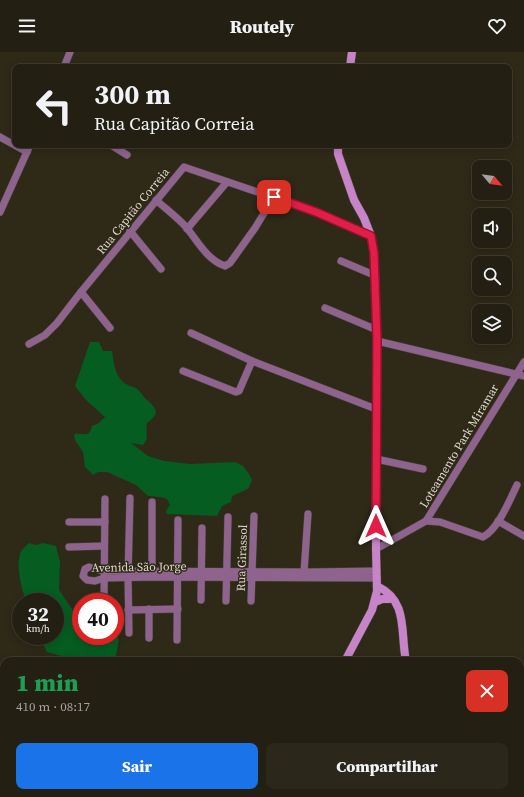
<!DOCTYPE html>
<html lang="pt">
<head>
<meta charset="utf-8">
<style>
  :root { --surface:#231f12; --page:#2b271b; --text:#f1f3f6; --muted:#a3a29f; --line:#403d32; --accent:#1a73e8 }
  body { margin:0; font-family:"Source Serif 4",serif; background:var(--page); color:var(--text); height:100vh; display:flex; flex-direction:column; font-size:15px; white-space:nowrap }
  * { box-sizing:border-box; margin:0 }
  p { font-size:13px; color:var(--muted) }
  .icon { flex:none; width:22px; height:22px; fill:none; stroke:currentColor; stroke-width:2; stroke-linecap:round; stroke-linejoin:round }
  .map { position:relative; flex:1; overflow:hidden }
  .panel { position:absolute; left:0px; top:605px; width:524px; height:140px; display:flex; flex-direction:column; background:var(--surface); border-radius:12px 12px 0 0; box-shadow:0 2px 10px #0003,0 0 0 1px var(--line) }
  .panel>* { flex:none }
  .guide { position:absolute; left:12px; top:12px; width:500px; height:84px; border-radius:8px; box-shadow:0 2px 10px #0003,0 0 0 1px var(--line); background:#231f12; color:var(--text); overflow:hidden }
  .needle { width:26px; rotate:119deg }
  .fabs { position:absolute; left:472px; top:108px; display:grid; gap:8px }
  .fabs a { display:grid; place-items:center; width:40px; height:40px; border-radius:8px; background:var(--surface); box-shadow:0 2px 10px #0003,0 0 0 1px var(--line); font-size:20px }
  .speed { position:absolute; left:12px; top:541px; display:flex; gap:8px; font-size:20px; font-weight:700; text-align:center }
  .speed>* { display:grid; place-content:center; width:52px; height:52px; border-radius:50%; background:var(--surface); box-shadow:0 2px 10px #0003,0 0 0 1px var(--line); line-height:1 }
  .speed small { font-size:10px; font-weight:400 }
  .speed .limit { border:6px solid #d22; background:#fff; color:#111 }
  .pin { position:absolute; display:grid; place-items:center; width:34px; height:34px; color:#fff; margin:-17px; border-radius:8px; box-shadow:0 2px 6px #0006 }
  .me { position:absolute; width:44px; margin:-22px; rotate:0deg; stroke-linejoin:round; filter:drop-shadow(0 0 3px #0008) }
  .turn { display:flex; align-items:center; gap:14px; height:84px; padding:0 16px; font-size:18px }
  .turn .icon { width:52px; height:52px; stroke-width:2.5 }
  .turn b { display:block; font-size:28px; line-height:34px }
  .round { display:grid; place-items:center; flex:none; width:42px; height:42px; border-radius:8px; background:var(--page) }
  .headline { display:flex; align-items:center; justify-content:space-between; height:68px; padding:0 16px }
  h1 { font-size:24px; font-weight:800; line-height:30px; color:#1e9e55 }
  .button { display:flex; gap:8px; margin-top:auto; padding:8px 16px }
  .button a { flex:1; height:46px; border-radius:8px; background:var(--accent); color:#fff; font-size:16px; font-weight:800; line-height:46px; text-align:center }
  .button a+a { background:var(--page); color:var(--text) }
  header { display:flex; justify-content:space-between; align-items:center; height:52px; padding:0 16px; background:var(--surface); font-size:18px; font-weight:800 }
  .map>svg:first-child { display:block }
  .green { fill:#055d21 }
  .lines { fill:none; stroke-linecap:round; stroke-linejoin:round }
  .street-casing { stroke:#4b4535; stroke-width:8 }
  .secondary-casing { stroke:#4b4535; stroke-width:9 }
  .street { stroke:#8e648f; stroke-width:7 }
  .secondary { stroke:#c784c8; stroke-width:8 }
  .route-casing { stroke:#92132f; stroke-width:10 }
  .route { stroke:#e11d48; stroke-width:7 }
  .labels { text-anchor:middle; stroke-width:3; stroke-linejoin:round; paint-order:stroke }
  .street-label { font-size:12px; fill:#dcd8cd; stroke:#2f2918 }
</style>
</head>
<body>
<header><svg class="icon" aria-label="menu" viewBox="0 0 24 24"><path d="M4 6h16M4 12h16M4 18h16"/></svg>Routely<svg class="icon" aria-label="heart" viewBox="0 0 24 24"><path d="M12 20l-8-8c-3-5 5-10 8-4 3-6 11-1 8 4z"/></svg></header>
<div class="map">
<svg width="524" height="745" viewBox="0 0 524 745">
  <rect width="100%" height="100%" fill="#2f2918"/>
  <g class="green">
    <path d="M90,290H99L103,299H112C114,311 114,321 123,330C127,334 133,334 137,337C141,340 142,343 145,346C157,357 161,360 147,371C145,379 150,386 143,393L131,391L148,404L164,409L190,412L235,410L243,414L249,422L252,428L248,437L232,444L231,450L222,454L217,464L167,462L166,459L170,453L167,447L161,445L148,444L136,433L107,420H98L93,423L85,415L83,400L75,388L74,384L75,382C85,381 89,386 92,374L99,371L105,365L86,348L75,334Z"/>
    <path d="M29,491L36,493L43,491L56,494L60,510L59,538L72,557L81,577V584H115V582L119,587L115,609H79L47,600L39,584H55V550H26C22,536 14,511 22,498C24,495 27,493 29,491Z"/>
  </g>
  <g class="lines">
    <g class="street-casing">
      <g id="street">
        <polyline points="64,15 70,0"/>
        <polyline points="0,85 27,100"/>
        <polyline points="111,93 127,103"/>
        <path d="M156,148C166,157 177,165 186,175C197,188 207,208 225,214L230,211L255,176L274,145"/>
        <polyline points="0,160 30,93"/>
        <polyline points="187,177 227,130"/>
        <polyline points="130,179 161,217"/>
        <polyline points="341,209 374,223"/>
        <polyline points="81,240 110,276"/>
        <polyline points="325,256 377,278"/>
        <polyline points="191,281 252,309 376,357"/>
        <polyline points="377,289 524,324"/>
        <polyline points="29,292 45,283 57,271 81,240 184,115 316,160 371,184"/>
        <polyline points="183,319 236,340 239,339 252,309"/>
        <polyline points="376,407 423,417"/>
        <polyline points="152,450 152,523"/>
        <path d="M426,469L440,470L483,485C499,476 509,449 517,433"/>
        <polyline points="498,469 524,484"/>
        <polyline points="69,470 105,470"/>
        <polyline points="69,495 104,494"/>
        <polyline points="376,497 426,469 524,310"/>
        <polyline points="377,519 309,520 103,519 89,515 85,517 83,524 87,528 95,529 104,526 153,525 377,526"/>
        <polyline points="304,520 308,462"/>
        <polyline points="201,548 202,476"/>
        <polyline points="226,549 228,465"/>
        <polyline points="251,549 254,464"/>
        <polyline points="104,550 105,447"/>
        <polyline points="128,558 178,557"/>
        <polyline points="129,581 128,525 130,446"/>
        <polyline points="149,586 149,557"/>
        <polyline points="177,588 178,468"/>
        <polyline points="268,741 273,745"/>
        <polyline points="373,741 379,745"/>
        <polyline points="87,744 87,745"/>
        <polyline points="152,745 160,741"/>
        <polyline points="224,745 224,741"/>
        <polyline points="252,745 258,741"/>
      </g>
    </g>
    <g class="secondary-casing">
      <g id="secondary">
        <polyline points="350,15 352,0"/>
        <polyline points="338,93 338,102 354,148 364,166 371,184 374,201 377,289 376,497 377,539 372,558 345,609"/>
        <path d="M377,534C409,549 400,581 406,609"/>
        <polyline points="375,550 382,547 389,547"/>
        <polyline points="520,701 524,701"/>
        <polyline points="462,741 467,745"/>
      </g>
    </g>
    <use href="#street" class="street"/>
    <use href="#secondary" class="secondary"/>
  </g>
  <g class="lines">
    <g class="route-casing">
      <polyline id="route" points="274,145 316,160 371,184 374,201 377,288 376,474"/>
    </g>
    <use href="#route" class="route"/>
  </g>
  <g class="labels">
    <g class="street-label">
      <text transform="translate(133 159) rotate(-51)" y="4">Rua Capitão Correia</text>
      <text transform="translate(459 394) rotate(-59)" y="4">Loteamento Park Miramar</text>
      <text transform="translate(242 506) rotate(-88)" y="4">Rua Girassol</text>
      <text transform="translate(139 515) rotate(-1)" y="4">Avenida São Jorge</text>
    </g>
  </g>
</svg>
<div class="fabs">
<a><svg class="needle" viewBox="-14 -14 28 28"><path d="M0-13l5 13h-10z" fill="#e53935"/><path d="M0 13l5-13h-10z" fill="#a3a29f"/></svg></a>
<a><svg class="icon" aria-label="sound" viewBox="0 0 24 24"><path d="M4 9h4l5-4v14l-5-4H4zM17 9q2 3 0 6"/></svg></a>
<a><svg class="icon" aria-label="search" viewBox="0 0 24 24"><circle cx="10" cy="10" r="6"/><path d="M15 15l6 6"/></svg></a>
<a><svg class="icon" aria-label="layers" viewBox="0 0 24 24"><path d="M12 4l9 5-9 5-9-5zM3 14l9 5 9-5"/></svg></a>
</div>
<div class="speed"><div>32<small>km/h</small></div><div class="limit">40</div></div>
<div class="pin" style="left:274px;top:145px;background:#d93025"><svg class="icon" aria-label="arrive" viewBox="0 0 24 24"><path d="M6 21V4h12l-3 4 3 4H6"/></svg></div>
<svg class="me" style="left:376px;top:474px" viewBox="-20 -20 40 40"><path d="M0-17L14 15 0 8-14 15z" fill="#e11d48" stroke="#fff" stroke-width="4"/></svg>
<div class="guide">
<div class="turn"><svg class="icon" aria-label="left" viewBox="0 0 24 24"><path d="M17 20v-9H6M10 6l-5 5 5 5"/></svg><div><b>300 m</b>Rua Capitão Correia</div></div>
</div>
<section class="panel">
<div class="headline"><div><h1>1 min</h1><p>410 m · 08:17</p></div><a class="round" style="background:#d93025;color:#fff"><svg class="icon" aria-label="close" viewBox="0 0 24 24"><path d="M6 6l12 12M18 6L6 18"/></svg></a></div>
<div class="button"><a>Sair</a><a>Compartilhar</a></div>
</section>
</div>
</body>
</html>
